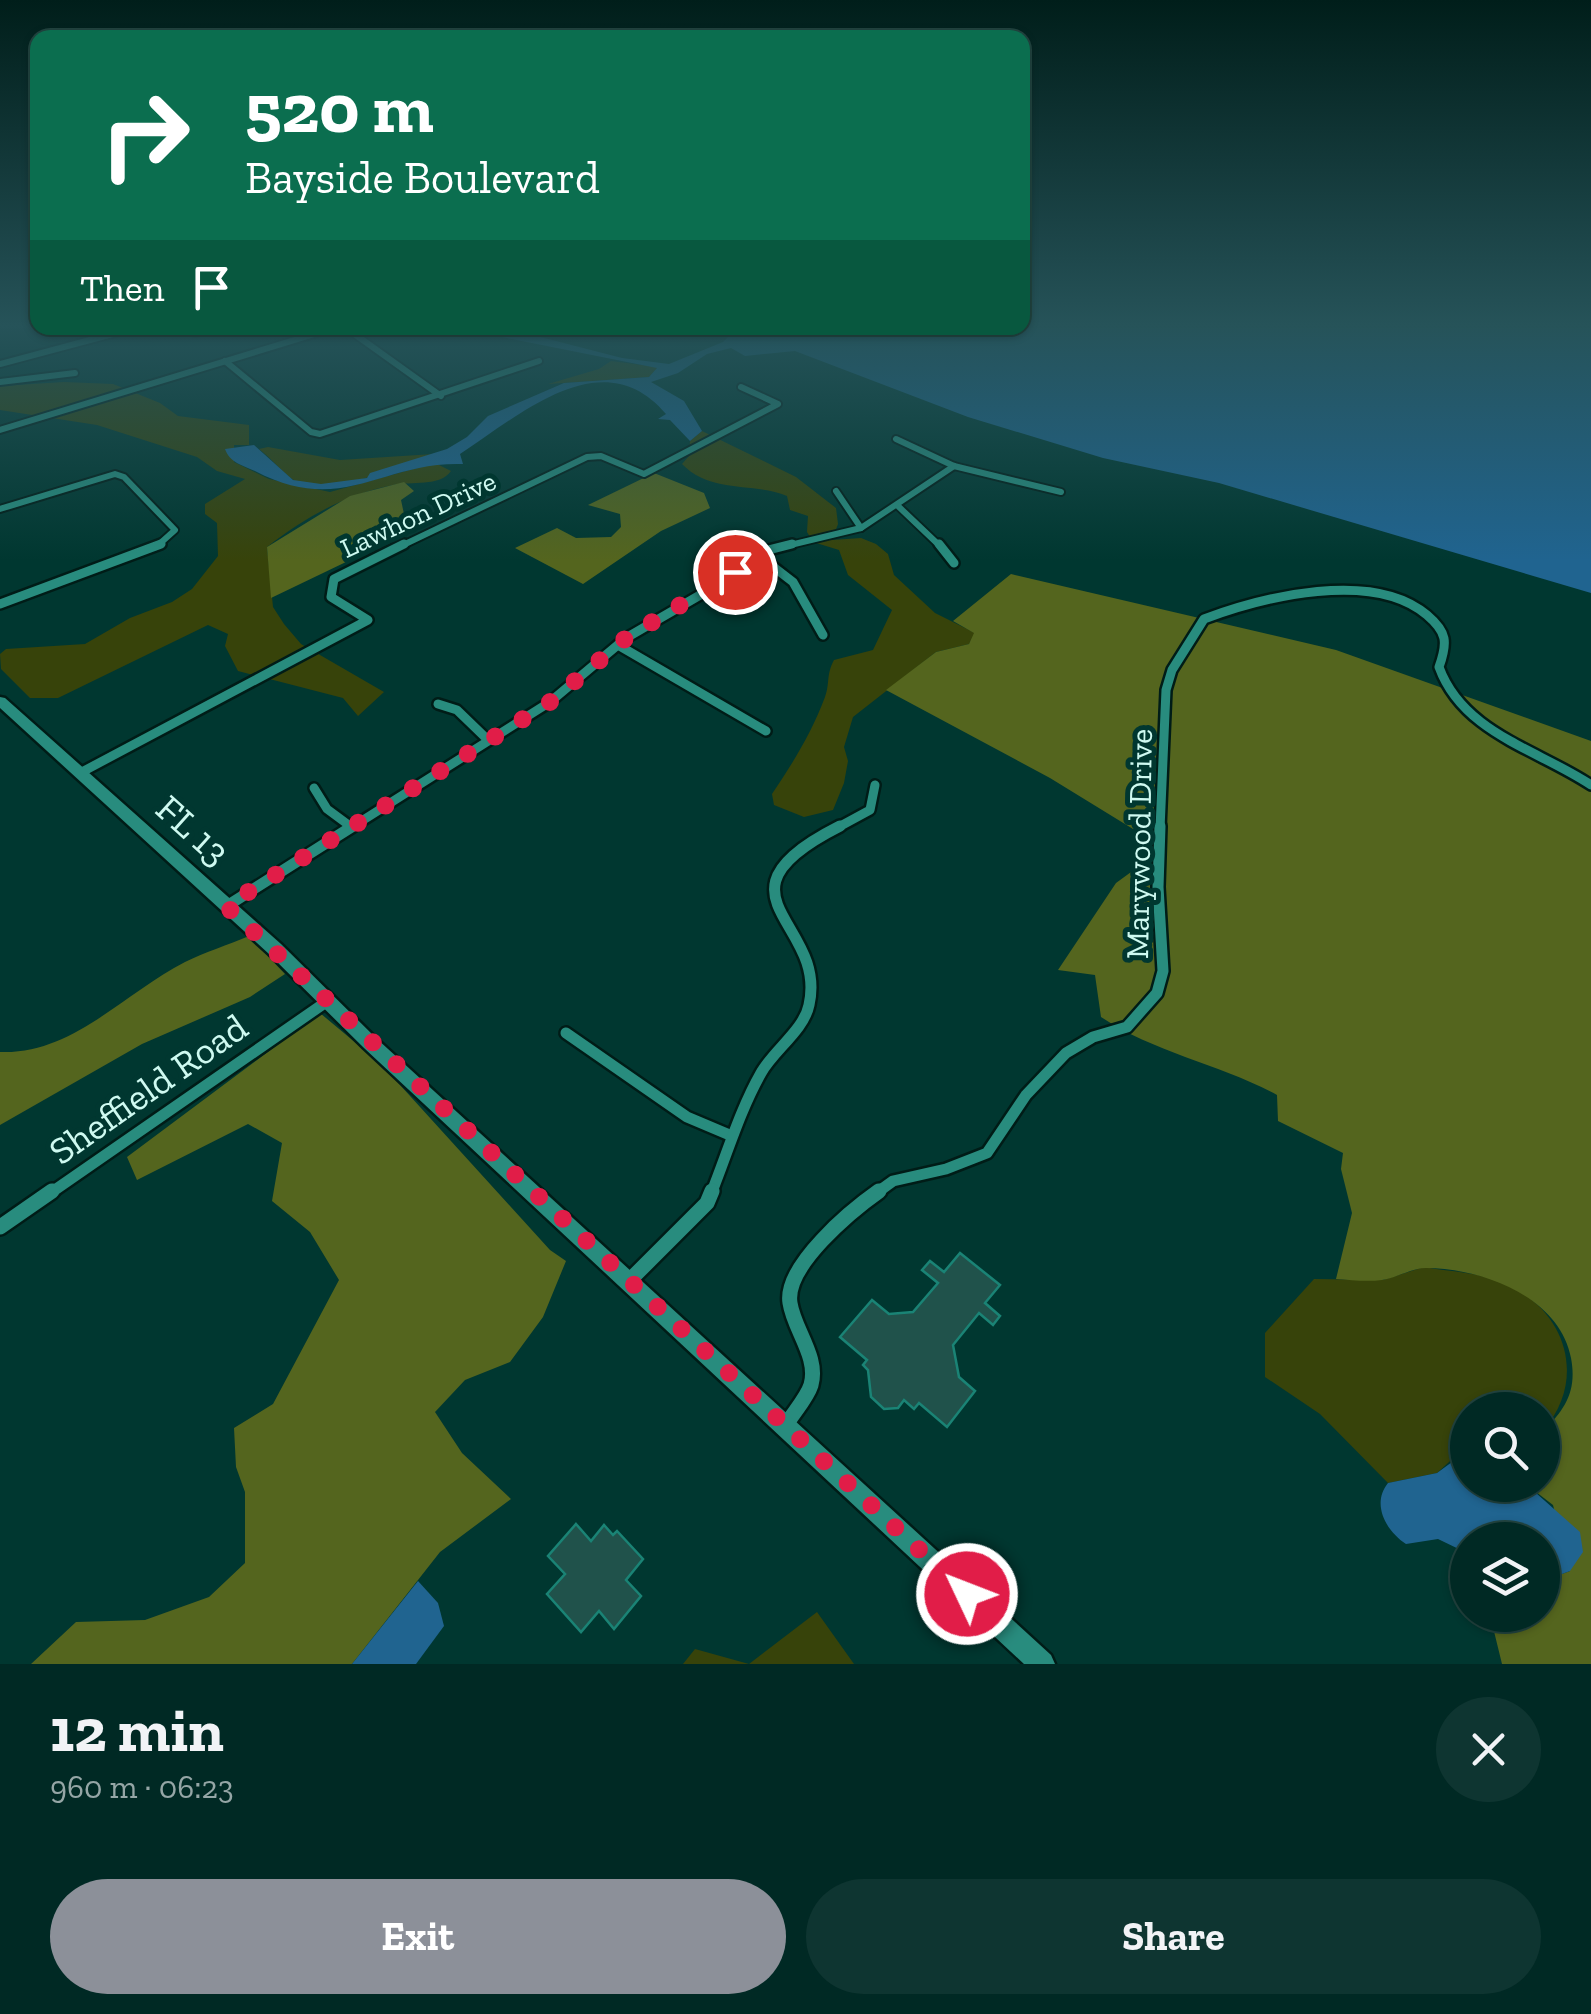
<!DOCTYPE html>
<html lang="en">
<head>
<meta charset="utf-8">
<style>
  :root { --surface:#002924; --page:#0e3531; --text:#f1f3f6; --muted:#95a6a6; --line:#224541; --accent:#8c9099 }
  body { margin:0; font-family:"Zilla Slab",serif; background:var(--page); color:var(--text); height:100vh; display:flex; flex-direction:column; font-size:38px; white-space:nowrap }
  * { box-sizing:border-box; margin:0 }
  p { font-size:32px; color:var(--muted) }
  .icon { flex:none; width:55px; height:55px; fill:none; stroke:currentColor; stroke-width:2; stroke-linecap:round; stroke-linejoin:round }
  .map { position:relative; height:1664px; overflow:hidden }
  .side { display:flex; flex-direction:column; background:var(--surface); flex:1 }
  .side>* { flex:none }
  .banner { position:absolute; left:30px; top:30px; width:1000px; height:305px; border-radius:20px; box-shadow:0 2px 8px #0004,0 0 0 2px var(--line); background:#0b6e4f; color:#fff; overflow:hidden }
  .fabs { position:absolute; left:1450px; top:1392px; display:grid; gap:20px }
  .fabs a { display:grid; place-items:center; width:110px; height:110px; border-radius:50%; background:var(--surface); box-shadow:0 2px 8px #0004,0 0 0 2px var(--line); font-size:50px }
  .pin { position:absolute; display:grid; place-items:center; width:85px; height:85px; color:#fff; margin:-42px; border:5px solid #fff; border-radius:50%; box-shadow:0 2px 10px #0007 }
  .me { position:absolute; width:110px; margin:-55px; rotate:313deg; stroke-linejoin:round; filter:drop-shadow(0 0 8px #0008) }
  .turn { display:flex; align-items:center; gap:35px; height:210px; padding:0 50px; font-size:45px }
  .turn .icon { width:130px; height:130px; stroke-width:2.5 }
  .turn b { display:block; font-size:70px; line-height:85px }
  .then { display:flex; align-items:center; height:95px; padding:0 50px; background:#0003; gap:20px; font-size:38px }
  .round { display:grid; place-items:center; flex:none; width:105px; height:105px; border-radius:52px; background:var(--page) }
  .headline { display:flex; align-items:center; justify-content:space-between; height:170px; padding:0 50px }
  h1 { font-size:60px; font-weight:700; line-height:75px }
  .button { display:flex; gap:20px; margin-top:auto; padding:20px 50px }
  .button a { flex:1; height:115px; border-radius:60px; background:var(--accent); color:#fff; font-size:40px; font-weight:700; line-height:115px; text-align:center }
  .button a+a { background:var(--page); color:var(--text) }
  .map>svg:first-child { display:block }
  .green { fill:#37430a }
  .forest { fill:#54651e }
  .water { fill:#206490 }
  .building { fill:#20524b; stroke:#1a8375; stroke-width:2.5 }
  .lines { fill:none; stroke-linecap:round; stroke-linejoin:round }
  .minor-far3-casing { stroke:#001c17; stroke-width:10 }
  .minor-far2-casing { stroke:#001c17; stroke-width:14 }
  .minor-far1-casing { stroke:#001c17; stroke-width:16 }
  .minor-casing { stroke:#001c17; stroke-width:20 }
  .secondary-casing { stroke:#001c17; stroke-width:5 }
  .minor-far3 { stroke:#288c7e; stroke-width:6 }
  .minor-far2 { stroke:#288c7e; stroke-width:9 }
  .minor-far1 { stroke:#288c7e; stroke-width:11 }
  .minor { stroke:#288c7e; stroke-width:15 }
  .secondary { fill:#288c7e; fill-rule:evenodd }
  .route { stroke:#e11d48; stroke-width:18; stroke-dasharray:0 32.4 }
  .labels { text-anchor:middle; stroke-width:10; stroke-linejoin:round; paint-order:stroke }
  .far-street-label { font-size:28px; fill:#cffaf1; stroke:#003730 }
  .street-label { font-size:32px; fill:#cffaf1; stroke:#003730 }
  .near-street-label { font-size:38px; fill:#cffaf1; stroke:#003730 }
</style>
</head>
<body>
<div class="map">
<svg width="1591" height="1664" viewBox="0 0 1591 1664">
  <rect width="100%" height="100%" fill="#003730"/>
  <g class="green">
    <polygon points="611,361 658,367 649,377 548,384 599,369"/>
    <path d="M64,382L113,384L160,403L178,416L249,425V445H234V462L269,479L330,492L435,463L451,471C440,487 411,481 393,485C346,494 304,518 267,547L273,607L284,624L301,644L384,692L358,716L343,698L238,671L225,646L228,634L208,625L58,698H30L1,669L0,654L6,649L85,644L130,618L172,602L192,589L218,556L217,523L205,514V504L245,479L217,471L197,457L97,425L0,410V386Z"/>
    <path d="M702,431L796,477L836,508L838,524L832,540L861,538L876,544L888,554L894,575L935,613L975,633L969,644L936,652L853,717L844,747L848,761L844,783L833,810L804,817L774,805L772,794C793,763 812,732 825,697C830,684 826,675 834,660L873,650L892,610L848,575L839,550L813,542L807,532L808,516L790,510L787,496C754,482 711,494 682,464L689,456L690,441Z"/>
    <path d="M268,447L340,460L434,454C405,465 325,499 295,481C284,474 271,458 259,449Z"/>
    <path d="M1424,1267C1446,1271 1471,1272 1493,1279C1563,1302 1591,1375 1543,1431L1542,1410H1468L1467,1451L1460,1452L1437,1473L1388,1483L1320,1414L1265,1377V1333L1314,1279L1383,1280Z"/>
    <polygon points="817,1612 854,1664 683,1664 695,1649 749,1664"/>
  </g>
  <g class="forest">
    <polygon points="654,473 704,493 710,508 661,531 583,584 515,548 557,528 576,538 611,537 621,527 620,514 588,505"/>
    <polygon points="404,482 414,491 401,500 404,514 423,525 271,598 267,547 350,496"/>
    <path d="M1011,574L1336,650L1591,741V1664H1502L1490,1615H1542L1543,1581L1570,1571L1553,1505L1527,1485H1542L1543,1431C1566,1409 1577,1390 1571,1358C1560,1298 1483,1268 1426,1268C1411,1268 1397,1278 1382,1280C1367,1282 1351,1280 1336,1279L1352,1213L1341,1169L1343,1153L1278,1121L1277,1095C1220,1064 1155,1053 1101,1017L1095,975L1058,970L1116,883L1164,848L1050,778L886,690L936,652L969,644L974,633L953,621Z"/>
    <path d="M249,936L285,974L250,997L142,1044L0,1125V1052C72,1055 124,993 185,962C205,952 228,945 249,936Z"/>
    <polygon points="320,1013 381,1064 550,1250 566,1261 543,1317 510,1362 465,1380 435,1412 462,1453 511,1499 440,1552 352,1664 31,1664 76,1622 145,1620 209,1597 245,1563 245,1492 236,1467 234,1428 273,1404 339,1280 310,1232 272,1201 282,1143 248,1124 137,1180 127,1157"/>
  </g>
  <g class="water">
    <path d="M737,328H1591V593L1219,483L1103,458L968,417L795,351L745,356L731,348L707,354L678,373L651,382L684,401L702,431L690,441L670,420L658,419L666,414C603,339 520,415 460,454L463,464C381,461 343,517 255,471C242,465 230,463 225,449L254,445L293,480L321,484L367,478L370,473L447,449L467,437L488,416L564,383L649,377L657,368L502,337L503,333L521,332L622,358L669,364L723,342Z"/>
    <path d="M1467,1451L1468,1485H1527L1580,1532L1583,1552L1570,1571L1543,1581L1542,1540H1468L1467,1553L1438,1539L1406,1544C1386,1531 1371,1504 1388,1483L1437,1473Z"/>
    <polygon points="418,1581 438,1603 444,1626 416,1664 352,1664"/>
  </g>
  <g class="building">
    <polygon points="960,1253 1000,1285 985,1303 1000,1316 993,1325 979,1313 953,1345 959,1377 975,1391 947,1427 919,1403 914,1409 904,1400 898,1408 884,1409 871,1397 868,1370 863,1365 867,1360 840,1337 872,1300 889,1314 913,1312 938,1283 922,1270 930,1261 944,1272"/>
    <polygon points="576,1524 591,1541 604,1525 613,1535 617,1531 643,1559 626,1580 641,1596 614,1629 599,1611 581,1632 547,1594 565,1574 548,1556"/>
  </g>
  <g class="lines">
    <g class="minor-far3-casing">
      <g id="minor-far3">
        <polyline points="181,328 195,333 219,328"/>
        <polyline points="346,328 441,396"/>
        <polyline points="667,328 671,329"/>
        <polyline points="225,361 311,432 320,434 539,361"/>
        <polyline points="0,364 135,328"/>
        <polyline points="0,382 75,373"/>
        <polyline points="0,430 334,328"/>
        <polyline points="896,439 954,466 1061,492"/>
        <polyline points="836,491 861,528"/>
        <polyline points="898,506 941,547"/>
        <polyline points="0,509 115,474 124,477 175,530 156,547"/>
        <polyline points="399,547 587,457 601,456 644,474 778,404 741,387"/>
        <polyline points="782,547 861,528 954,466"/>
      </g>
    </g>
    <g class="minor-far2-casing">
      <g id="minor-far2">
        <polyline points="939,544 954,563"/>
        <polyline points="758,555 793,582 823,635"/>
        <polyline points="0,604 161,544"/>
        <polyline points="618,645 766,731"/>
        <polyline points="438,704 457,710 488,740"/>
        <polyline points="80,773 368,620 331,597 334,579 404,544"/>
        <polyline points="314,788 327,809 350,826"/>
        <polyline points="349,829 550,702 626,638 707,591 761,552 792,544"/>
        <polyline points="835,829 870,810 875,785"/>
        <path d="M1160,829L1166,690L1172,670L1204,619C1263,597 1373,569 1427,615C1447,632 1448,642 1439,667C1463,733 1537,749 1591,785"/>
      </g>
    </g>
    <g class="minor-far1-casing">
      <g id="minor-far1">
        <polyline points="227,906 353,826"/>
        <polyline points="566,1033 687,1117 732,1136"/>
        <polyline points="49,1194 329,1000"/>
        <path d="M711,1194C727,1154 740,1110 761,1073C773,1051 804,1030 809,1005C828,921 702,896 840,826"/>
        <polyline points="875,1194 893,1181 946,1169 987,1153 1026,1095 1066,1053 1093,1037 1127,1027 1157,993 1163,971 1158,887 1160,826"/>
      </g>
    </g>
    <g class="minor-casing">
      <g id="minor">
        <polyline points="0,1227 52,1191"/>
        <polyline points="629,1281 707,1203 712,1191"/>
        <path d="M786,1425C793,1413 807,1398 811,1385C819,1357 794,1330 790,1303C784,1266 852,1210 879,1191"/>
      </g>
    </g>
    <g class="secondary-casing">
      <polygon id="secondary" points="0,697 5,698 281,944 376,1038 1051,1655 1055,1664 1024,1664 364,1048 269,954 0,708"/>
    </g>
    <use href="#minor-far3" class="minor-far3"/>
    <use href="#minor-far2" class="minor-far2"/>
    <use href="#minor-far1" class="minor-far1"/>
    <use href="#minor" class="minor"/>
    <use href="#secondary" class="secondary"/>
  </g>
  <linearGradient id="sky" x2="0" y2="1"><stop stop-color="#001e1a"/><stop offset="0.58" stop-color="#265359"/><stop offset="1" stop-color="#265359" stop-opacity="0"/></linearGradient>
  <rect width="1591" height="561" fill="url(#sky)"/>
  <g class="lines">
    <polyline class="route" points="735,572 626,638 550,702 226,906 967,1594"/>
  </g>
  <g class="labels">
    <g class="far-street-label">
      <text transform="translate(418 514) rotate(-25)" y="10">Lawhon Drive</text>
    </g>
    <g class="street-label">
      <text transform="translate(1139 844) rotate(-89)" y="11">Marywood Drive</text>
    </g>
    <g class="near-street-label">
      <text transform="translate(193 830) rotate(42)" y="13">FL 13</text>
      <text transform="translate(148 1089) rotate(-35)" y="13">Sheffield Road</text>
    </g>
  </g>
</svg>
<div class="fabs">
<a><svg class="icon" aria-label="search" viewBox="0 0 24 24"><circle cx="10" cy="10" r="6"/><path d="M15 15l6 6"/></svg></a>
<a><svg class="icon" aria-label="layers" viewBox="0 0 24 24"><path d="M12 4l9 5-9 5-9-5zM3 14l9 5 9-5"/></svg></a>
</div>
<div class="pin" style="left:735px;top:572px;background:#d93025"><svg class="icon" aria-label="arrive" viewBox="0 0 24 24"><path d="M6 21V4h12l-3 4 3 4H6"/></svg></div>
<svg class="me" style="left:967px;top:1594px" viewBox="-20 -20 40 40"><circle r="17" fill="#e11d48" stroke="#fff" stroke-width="3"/><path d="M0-11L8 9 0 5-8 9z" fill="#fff"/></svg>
<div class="banner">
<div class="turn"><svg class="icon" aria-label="right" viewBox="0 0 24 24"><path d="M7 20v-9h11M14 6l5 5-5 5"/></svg><div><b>520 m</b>Bayside Boulevard</div></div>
<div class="then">Then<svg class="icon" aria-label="arrive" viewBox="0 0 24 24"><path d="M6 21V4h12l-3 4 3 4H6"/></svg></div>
</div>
</div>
<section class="side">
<div class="headline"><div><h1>12 min</h1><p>960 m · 06:23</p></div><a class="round"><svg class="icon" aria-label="close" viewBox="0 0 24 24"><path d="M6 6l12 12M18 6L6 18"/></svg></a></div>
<div class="button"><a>Exit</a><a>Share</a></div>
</section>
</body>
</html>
